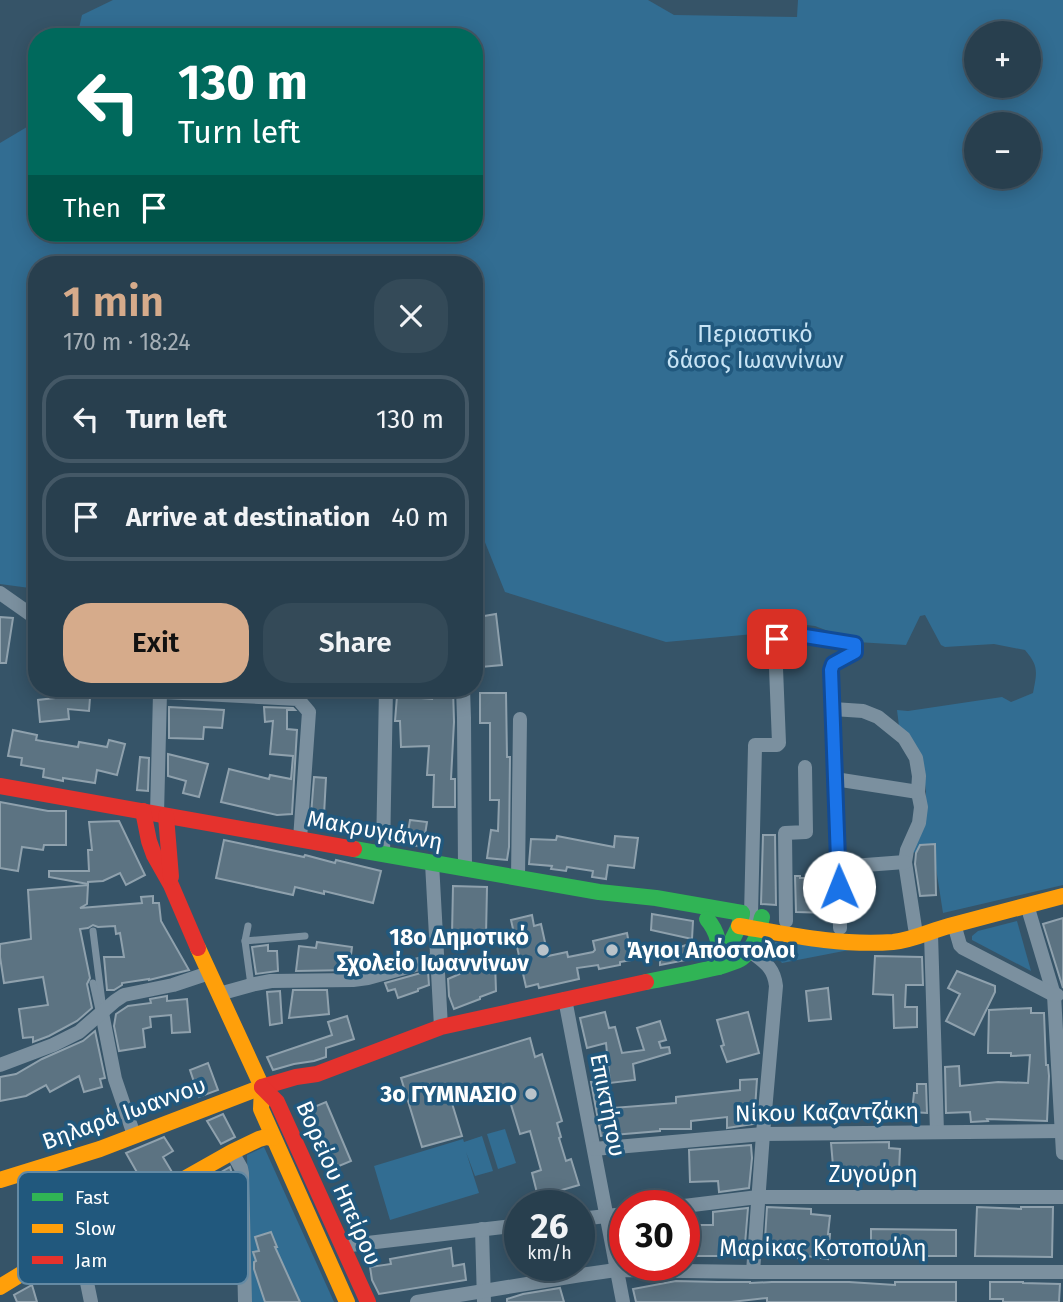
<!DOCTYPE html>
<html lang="en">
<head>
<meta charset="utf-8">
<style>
  :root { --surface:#283f4e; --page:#344a58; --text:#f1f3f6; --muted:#a5afb6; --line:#445866; --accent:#d6ab8b }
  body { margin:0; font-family:"Fira Sans",sans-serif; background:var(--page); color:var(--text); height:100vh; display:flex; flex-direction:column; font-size:26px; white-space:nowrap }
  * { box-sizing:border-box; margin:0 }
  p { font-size:23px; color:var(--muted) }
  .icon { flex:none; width:38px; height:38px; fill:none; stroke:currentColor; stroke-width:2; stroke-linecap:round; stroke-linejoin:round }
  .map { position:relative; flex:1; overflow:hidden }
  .details { position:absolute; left:28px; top:256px; width:455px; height:441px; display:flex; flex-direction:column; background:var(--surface); border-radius:28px; box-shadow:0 4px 18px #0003,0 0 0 2px var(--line) }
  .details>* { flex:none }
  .guide { position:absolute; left:28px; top:28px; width:455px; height:214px; border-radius:28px; box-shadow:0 4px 18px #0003,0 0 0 2px var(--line); background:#00695c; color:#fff; overflow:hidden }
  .controls { position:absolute; left:964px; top:21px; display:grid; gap:14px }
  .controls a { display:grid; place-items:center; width:77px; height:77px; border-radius:50%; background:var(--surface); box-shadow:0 4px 18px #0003,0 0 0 2px var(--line); font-size:35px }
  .speed { position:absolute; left:504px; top:1190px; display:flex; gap:14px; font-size:35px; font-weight:700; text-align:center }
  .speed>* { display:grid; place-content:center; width:91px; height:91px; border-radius:50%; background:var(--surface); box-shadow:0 4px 18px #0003,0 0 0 2px var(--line); line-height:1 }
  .speed small { font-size:18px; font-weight:400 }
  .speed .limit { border:10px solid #d22; background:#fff; color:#111 }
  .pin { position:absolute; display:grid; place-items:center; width:60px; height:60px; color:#fff; margin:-30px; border-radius:14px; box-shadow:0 4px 10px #0006 }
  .me { position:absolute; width:77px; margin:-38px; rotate:359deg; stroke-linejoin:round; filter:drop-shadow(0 0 5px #0008) }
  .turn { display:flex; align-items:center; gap:24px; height:147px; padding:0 35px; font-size:32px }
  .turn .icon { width:91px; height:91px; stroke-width:2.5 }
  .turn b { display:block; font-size:49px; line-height:60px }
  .then { display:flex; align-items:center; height:66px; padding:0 35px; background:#0003; gap:14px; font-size:26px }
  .round { display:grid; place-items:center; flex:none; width:74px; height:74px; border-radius:28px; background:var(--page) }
  .overview { display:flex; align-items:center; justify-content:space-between; height:119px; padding:0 35px }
  h1 { font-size:42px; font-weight:600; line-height:52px; color:var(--accent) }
  .primary-button { display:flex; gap:14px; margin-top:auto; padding:14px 35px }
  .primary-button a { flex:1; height:80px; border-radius:28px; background:var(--accent); color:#111; font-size:28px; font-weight:600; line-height:80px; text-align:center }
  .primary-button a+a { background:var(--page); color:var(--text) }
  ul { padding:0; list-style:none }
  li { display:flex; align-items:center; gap:21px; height:88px; margin:0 14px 10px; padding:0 21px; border:4px solid var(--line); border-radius:28px }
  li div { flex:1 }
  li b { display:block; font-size:26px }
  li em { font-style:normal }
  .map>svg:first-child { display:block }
  .green { fill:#326d92; fill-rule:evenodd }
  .building { fill:#5c7382; stroke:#8fa1ad; stroke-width:2 }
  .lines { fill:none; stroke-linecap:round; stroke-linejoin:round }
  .lane { stroke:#7b909f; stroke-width:7 }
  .street { stroke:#7b909f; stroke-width:14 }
  .fast { stroke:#30b455; stroke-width:16 }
  .slow { stroke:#ff9f0a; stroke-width:16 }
  .jam { stroke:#e5322d; stroke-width:16 }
  .route-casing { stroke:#114b97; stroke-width:18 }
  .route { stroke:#1a73e8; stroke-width:12 }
  .poi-dot { fill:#b9c3ca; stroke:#21587d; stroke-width:2.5 }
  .labels { text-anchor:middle; stroke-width:7; stroke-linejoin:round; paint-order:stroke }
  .park-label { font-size:23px; fill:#c8e4f5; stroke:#21587d }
  .street-label { font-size:23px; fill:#fff; stroke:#21587d }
  .poi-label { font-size:23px; font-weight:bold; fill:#fff; stroke:#21587d; text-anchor:end }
  .key { fill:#21587d; stroke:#648aa4; stroke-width:2 }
  .key-label { font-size:19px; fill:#fff }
</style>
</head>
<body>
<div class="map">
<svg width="1063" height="1302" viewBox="0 0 1063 1302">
  <rect width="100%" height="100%" fill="#365468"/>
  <g class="green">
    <path d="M113,0H648L674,15L797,17L798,0H1063V885L943,913L933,849L911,853L926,803V791L924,776L899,726L897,710L908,711L1002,697L1011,702L1033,693C1037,672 1039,666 1025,650L994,644L945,647L941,645L925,615L920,616L906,645L857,642L815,626L798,624L754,634L666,642L505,592L474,515V264H37V589L0,584V143L37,121V233H474V37H77L82,15ZM976,33H1029V86H976ZM976,124H1029V177H976Z"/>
    <polygon points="1017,921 1031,971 972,940 972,936 978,931"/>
    <polygon points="768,942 775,942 849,950 782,963 776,956 765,951"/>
    <polygon points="505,1129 516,1163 498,1169 487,1134"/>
    <polygon points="482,1136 493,1171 475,1176 466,1152 479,1193 390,1220 374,1166 463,1139 464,1142"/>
    <polygon points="264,1147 334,1302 250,1302 247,1155"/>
  </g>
  <g class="building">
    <polygon points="496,614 502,665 481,667 481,630 479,630 478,617"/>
    <polygon points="0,617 13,618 6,663 0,663"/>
    <polygon points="431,688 453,688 454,722 451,779 455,779 455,807 433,807 434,775 427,775 429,746 401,747 400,721 395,721 397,696 432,699"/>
    <polygon points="72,690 75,690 79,696 90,698 89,711 68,709 69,719 40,722 38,700 72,696"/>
    <polygon points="480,693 506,693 507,757 510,757 509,847 507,860 487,858 491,830 498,831 499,800 490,800 490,723 480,723"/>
    <polygon points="169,707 224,710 222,728 204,727 203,739 169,738"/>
    <polygon points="264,707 293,708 295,710 287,710 287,729 297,730 292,814 277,815 221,802 229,769 269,779 270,775 291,779 293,756 270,754 273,721 265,722"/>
    <polygon points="13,730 37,735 36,740 78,747 79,742 107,747 109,740 125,744 117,775 97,770 95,783 63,778 63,781 43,777 44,769 21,765 22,758 8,756"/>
    <polygon points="168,754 208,764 199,797 183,793 186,781 168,776"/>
    <polygon points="140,757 149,758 148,791 137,790"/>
    <polygon points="314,777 326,778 324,815 311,815"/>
    <polygon points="0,802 48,811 66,811 66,845 44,845 43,850 22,847 18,871 0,868"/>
    <polygon points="410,820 427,822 423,847 406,844"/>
    <polygon points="119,821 145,875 126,885 120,873 103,881 88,882 88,884 49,877 49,871 89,871 88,850 92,850 89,822"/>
    <polygon points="763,835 775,835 776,905 761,904"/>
    <polygon points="557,836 614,847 615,836 638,838 634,868 608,865 606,879 592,877 593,871 567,867 566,871 551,869 552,866 529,864 531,839 556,840"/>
    <polygon points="224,840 304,857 305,855 335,863 336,860 381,871 373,903 324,891 324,894 295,887 293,895 216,878"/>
    <polygon points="935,844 936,895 920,896 915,864 916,853 920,845"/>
    <polygon points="795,876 800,876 800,878 830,878 830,913 796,912"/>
    <polygon points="88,885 87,904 80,908 142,903 141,897 153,896 153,903 159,903 161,921 189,970 149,980 149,979 122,983 122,985 114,990 107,990 104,957 124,957 120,933 116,934 115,926 98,927 93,925 88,928 80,929 90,978 87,984 92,1008 77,1021 49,1036 33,1042 33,1037 23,1038 19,1009 48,1005 43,977 4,983 0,957 0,944 31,939 28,890"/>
    <polygon points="453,886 487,887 486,936 452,935"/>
    <polygon points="652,914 693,921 692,939 651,930"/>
    <polygon points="532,915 534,926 541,924 548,956 567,952 568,957 593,952 595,950 593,941 627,933 632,960 620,962 620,965 599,969 598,965 577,968 579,979 539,988 538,984 526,987 511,920"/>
    <polygon points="1063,918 1063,988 1043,924"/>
    <polygon points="317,942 352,947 349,970 296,971 299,946 316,948"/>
    <polygon points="692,943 691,959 660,965 660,954"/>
    <polygon points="268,945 268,951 277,951 278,971 256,974 252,947"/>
    <polygon points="875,956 922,957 923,985 906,985 905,1007 917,1007 917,1027 894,1028 893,995 873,994"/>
    <polygon points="487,962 495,962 496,991 480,997 480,999 454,1009 449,996 448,979"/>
    <polygon points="428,971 429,985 418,989 418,991 398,998 395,989 388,991 385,983"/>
    <polygon points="957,971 995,986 995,992 974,1035 946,1021 960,994 948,988"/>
    <polygon points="828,988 831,1019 809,1021 806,991"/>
    <polygon points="293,990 327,990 329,1014 289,1018"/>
    <polygon points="280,991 282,1023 270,1025 267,992"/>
    <polygon points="167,996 167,1001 187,999 190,1032 172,1033 171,1015 150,1017 151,1027 143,1029 145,1047 119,1051 114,1026 116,1014 128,1006 151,1003 150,999"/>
    <polygon points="1031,1008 1031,1013 1044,1013 1046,1065 1048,1065 1049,1076 1047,1121 987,1119 988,1121 971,1122 970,1112 946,1113 945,1067 959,1066 960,1086 998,1082 1028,1083 1030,1055 1011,1056 1011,1053 988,1053 989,1010"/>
    <polygon points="605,1012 609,1028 615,1027 622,1053 644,1050 637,1028 660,1021 666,1040 659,1042 661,1048 669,1047 670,1053 633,1064 635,1080 610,1083 606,1043 587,1048 580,1018"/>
    <polygon points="748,1012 759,1053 727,1062 721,1046 724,1045 717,1020"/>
    <polygon points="347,1016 354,1039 326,1048 326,1057 314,1061 294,1064 273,1070 267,1057 332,1035 328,1022"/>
    <polygon points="95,1031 105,1078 100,1079 102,1087 84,1092 79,1076 50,1092 46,1085 26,1096 0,1101 0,1077 16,1074 42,1059 83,1041"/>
    <polygon points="530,1038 535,1057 542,1054 562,1121 557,1123 561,1137 559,1138 566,1161 571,1159 579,1185 538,1197 532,1173 541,1170 530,1131 520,1134 505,1085 451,1100 462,1136 422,1147 401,1078"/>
    <polygon points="208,1063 218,1090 199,1097 190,1070"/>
    <polygon points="757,1079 754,1124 727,1128 727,1117 691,1121 691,1129 660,1129 660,1131 601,1136 591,1082 609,1080 610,1104 613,1104 613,1108 676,1103 676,1097 740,1090 740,1080"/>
    <polygon points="917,1084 926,1084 927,1113 912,1112 914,1093 917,1093"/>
    <polygon points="326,1102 351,1161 327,1171 302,1112"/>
    <polygon points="223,1114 235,1137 221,1144 207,1121"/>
    <polygon points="164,1137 173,1151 163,1157 172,1172 132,1194 125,1181 138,1174 126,1153"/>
    <polygon points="889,1142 889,1148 900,1149 899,1171 871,1169 871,1171 852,1172 852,1175 834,1177 831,1143"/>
    <polygon points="751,1145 752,1158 749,1188 719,1192 718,1181 690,1182 689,1150"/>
    <polygon points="230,1167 232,1174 233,1202 219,1203 216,1175"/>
    <polygon points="767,1207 811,1209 811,1214 830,1216 828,1234 830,1234 828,1259 807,1256 806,1259 764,1255"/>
    <polygon points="977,1207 1021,1209 1021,1207 1053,1207 1052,1257 975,1256"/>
    <polygon points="748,1208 744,1256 684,1256 684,1225 713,1225 713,1212"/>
    <polygon points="871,1229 956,1230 956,1256 871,1256"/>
    <polygon points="271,1232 277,1247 275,1247 300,1302 265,1302 254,1269 254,1262 256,1261 253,1252 259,1251 255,1237"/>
    <polygon points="451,1248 453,1266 464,1264 466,1280 379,1294 372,1280 370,1267 391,1264 390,1259"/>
    <polygon points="676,1281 718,1282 750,1282 750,1283 772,1282 849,1282 895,1285 895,1282 956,1282 956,1302 767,1302 767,1298 731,1302 636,1302 633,1289"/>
    <polygon points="990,1282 1023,1282 1023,1283 1060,1284 1059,1302 1003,1302 1003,1299 990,1299"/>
    <polygon points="32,1285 37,1302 17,1302 14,1295"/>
    <polygon points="560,1288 564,1302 507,1302 507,1299 523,1294"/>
  </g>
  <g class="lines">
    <g class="lane">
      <polyline points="248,926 245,941 251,985"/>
      <polyline points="93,931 103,1010"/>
      <polyline points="245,941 305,936"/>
      <polyline points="93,983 99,1010"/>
    </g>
    <g class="street">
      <polyline points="0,593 37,619"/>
      <polyline points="84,688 298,699 309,712 300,839"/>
      <polyline points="463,688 464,718 465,869"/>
      <polyline points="833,709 863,711 878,717 904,738 916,758 919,776 918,792 921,807 919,823 907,850 905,862 915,928"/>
      <polyline points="835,779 918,792"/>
      <polyline points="157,814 160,693"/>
      <polyline points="383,854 386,688"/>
      <polyline points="432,863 441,1027"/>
      <polyline points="839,867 905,862"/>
      <polyline points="518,878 520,719"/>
      <polyline points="1027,905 1054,995 1063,1153"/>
      <path d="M751,915L755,747V745H777L779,743L775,643L777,639C805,635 827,639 854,644V652L833,664L831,670L839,867L840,928"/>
      <polyline points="786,921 785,833 806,832 805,767"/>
      <polyline points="954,924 960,945 963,948 1054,995 1057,995"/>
      <polyline points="931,934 937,1132"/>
      <path d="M750,951C764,962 774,967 776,986L763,1134L753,1272"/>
      <polyline points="219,994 255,984 271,981 353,980 368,978 437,959"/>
      <polyline points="565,999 623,1302"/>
      <polyline points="102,1013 115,1079 134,1135"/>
      <polyline points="0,1065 53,1045 79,1032 115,1001 124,995 173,985 209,973"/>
      <polyline points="594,1149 763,1134 1062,1131"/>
      <polyline points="232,1152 241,1168 242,1173 245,1302"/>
      <polyline points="684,1206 758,1197 1063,1197"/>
      <polyline points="579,1219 625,1214"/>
      <polyline points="482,1229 484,1302"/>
      <polyline points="78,1239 91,1302"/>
      <polyline points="342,1246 520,1225"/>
      <polyline points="417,1302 581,1275 616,1270 753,1272 1063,1272"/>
    </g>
    <g class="fast">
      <polyline points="354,849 599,892 656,898 742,913"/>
      <path d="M707,919C718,932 720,945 719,961"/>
      <polyline points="719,967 739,926 742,914"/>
      <path d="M646,982C664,978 733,967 743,957C755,947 759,931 762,917"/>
    </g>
    <g class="slow">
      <path d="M739,926C790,935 841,946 893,942C913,940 930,931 949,926C987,916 1025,906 1063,896"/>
      <polyline points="262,1087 261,1109 347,1302"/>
      <polyline points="0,1180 100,1149 262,1087 198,948"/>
      <polyline points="0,1287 78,1239 232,1152 259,1139 266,1137 273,1138"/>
    </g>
    <g class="jam">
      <polyline points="0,786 354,849"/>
      <polyline points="143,811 149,841 154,855 171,885 198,948"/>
      <polyline points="166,816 171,877"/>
      <polyline points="262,1087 296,1077 317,1074 441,1027 646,982"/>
      <polyline points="262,1087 277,1102 368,1302"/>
    </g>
  </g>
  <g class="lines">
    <g class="route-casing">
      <polyline id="route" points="777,639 805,636 855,644 855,652 833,664 831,670 839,887"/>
    </g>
    <use href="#route" class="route"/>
  </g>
  <g class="poi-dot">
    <circle cx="543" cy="950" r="7"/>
    <circle cx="612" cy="950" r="7"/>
    <circle cx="531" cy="1094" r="7"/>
  </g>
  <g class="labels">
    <g class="park-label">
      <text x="755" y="342">Περιαστικό<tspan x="755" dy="26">δάσος Ιωαννίνων</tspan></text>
    </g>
    <g class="street-label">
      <text transform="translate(375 830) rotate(10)" y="8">Μακρυγιάννη</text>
      <text transform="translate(608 1105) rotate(79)" y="8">Επικτήτου</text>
      <text transform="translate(827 1112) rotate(-1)" y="8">Νίκου Καζαντζάκη</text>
      <text transform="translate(124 1113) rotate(-20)" y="8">Βηλαρά Ιωαννου</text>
      <text x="873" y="1182">Ζυγούρη</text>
      <text transform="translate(339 1183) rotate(66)" y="8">Βορείου Ηπείρου</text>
      <text x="823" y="1256">Μαρίκας Κοτοπούλη</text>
    </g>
    <g class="poi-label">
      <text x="529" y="945">18ο Δημοτικό<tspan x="529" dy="26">Σχολείο Ιωαννίνων</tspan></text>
      <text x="626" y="958" text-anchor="start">Άγιοι Απόστολοι</text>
      <text x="517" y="1102">3ο ΓΥΜΝΑΣΙΟ</text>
    </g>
  </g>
  <rect x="18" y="1172" width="230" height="112" rx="10" class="key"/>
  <rect x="32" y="1193" width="31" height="8" fill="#30b455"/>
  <rect x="32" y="1224" width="31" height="9" fill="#ff9f0a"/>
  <rect x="32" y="1256" width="31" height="8" fill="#e5322d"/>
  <g class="key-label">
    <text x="75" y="1204">Fast</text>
    <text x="75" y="1235">Slow</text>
    <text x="75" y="1267">Jam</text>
  </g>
</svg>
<div class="controls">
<a>+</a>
<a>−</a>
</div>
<div class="speed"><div>26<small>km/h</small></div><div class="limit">30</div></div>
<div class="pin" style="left:777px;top:639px;background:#d93025"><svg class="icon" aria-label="arrive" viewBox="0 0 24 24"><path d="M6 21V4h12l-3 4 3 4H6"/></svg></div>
<svg class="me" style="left:839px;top:887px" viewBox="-20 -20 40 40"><circle r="19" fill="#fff"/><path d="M0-13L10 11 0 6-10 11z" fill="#1a73e8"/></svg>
<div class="guide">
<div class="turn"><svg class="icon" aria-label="left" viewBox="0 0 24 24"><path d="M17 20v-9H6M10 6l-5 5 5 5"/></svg><div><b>130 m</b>Turn left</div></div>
<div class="then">Then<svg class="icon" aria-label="arrive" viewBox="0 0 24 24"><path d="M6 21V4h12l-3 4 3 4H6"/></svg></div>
</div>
<section class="details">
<div class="overview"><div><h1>1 min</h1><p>170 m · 18:24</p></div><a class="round"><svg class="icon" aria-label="close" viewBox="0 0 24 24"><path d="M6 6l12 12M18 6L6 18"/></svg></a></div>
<ul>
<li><svg class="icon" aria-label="left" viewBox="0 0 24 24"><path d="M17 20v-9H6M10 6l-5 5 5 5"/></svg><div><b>Turn left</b></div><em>130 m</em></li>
<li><svg class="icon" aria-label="arrive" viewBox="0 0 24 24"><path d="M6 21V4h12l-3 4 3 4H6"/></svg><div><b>Arrive at destination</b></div><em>40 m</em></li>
</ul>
<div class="primary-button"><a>Exit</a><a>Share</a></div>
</section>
</div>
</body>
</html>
